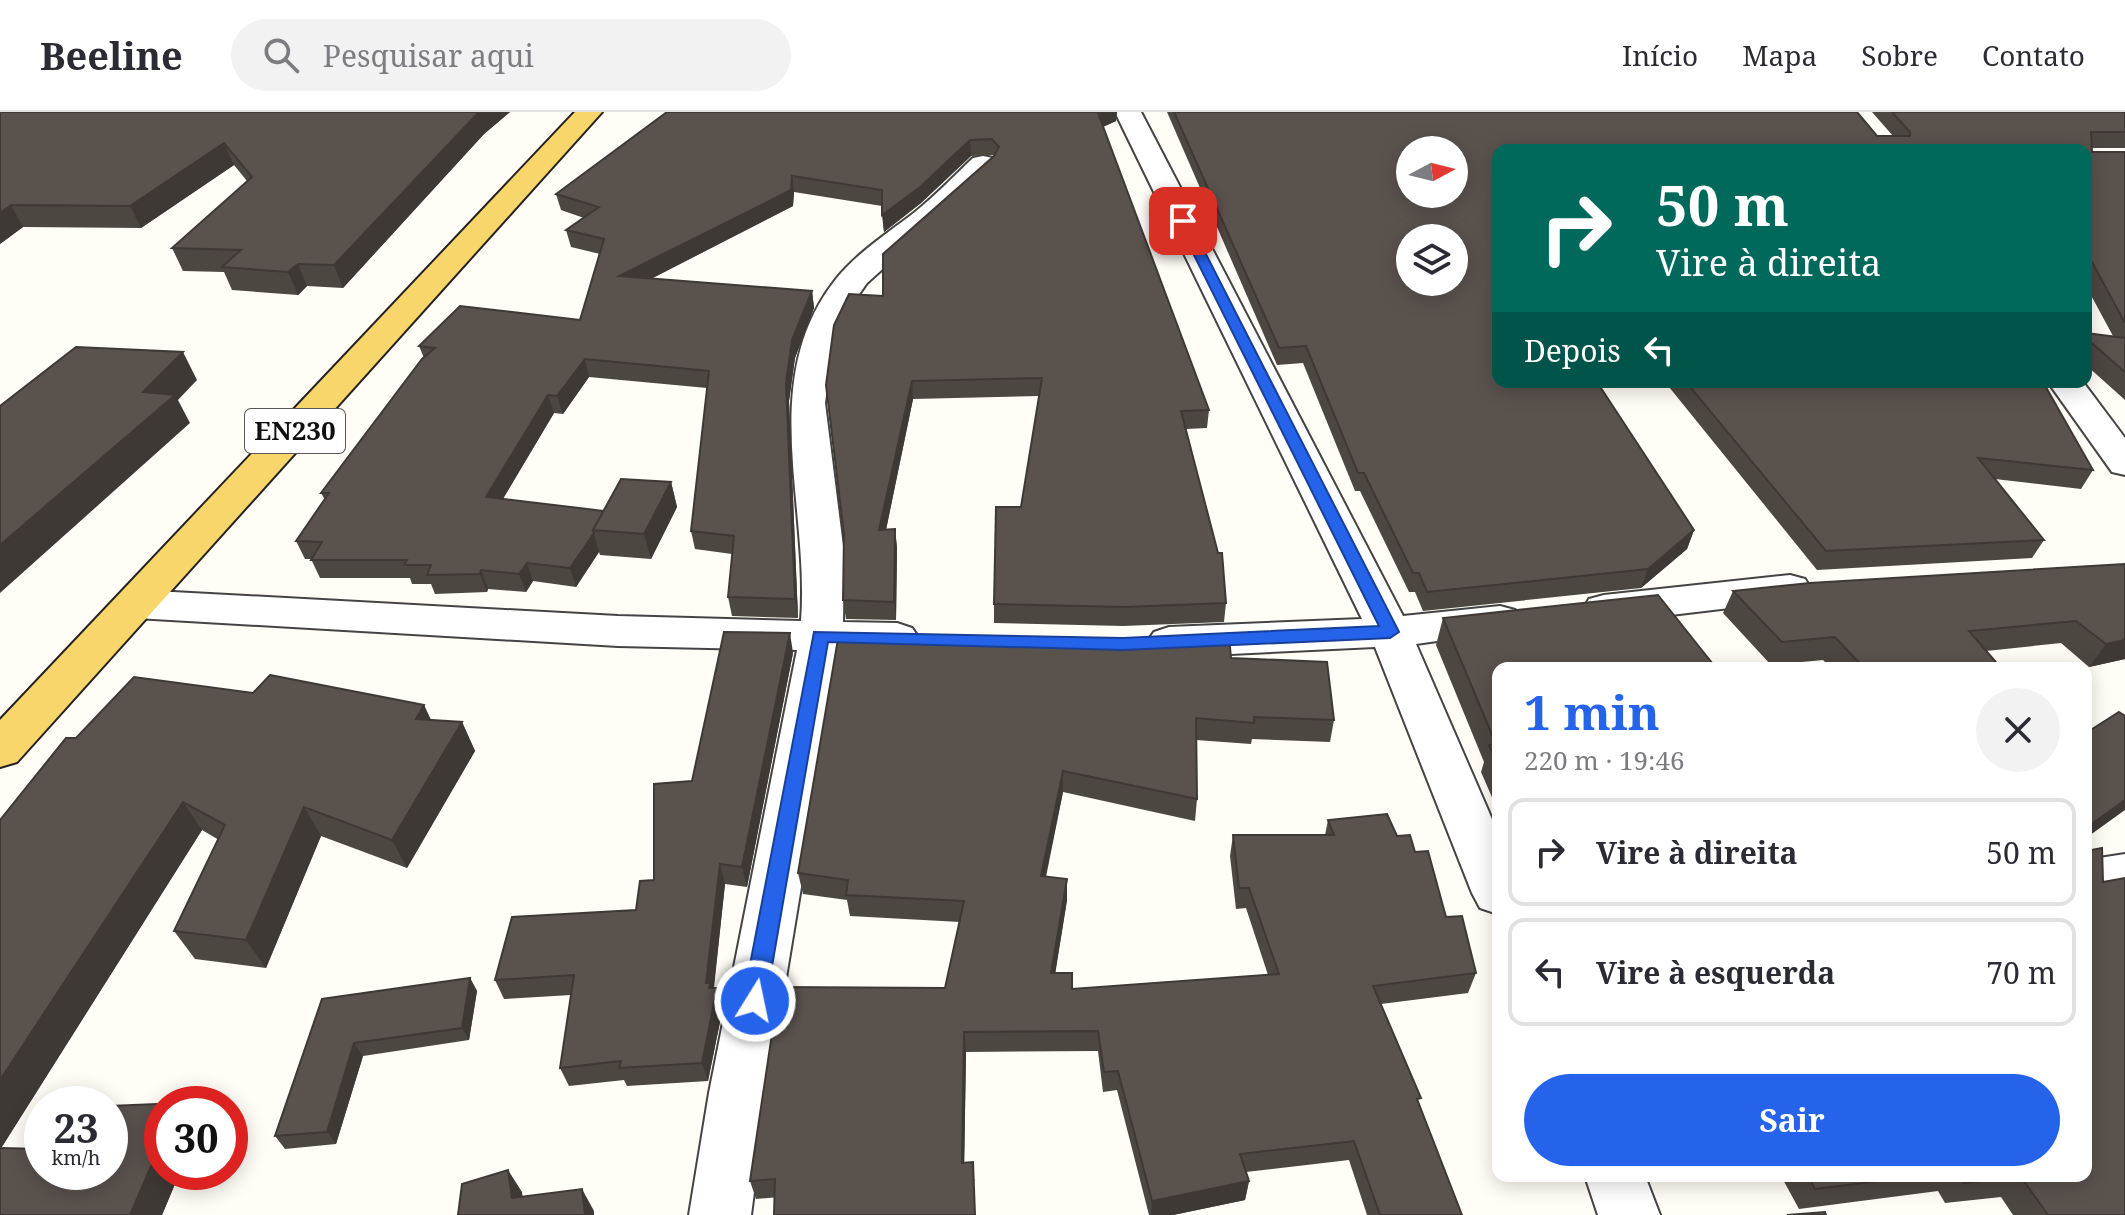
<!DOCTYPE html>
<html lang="pt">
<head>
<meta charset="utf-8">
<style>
  :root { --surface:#fff; --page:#f2f2f3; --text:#2b2b33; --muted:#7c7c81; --line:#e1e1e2; --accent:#2563eb }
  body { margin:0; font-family:"Noto Serif",serif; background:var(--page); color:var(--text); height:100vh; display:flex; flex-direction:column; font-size:30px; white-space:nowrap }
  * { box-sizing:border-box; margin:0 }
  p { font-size:26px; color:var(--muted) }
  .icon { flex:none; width:44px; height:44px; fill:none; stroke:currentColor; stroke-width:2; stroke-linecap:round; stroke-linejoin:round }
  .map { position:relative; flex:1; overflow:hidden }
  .drawer { position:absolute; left:1492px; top:550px; width:600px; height:520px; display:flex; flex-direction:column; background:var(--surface); border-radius:16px; box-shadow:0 4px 20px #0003 }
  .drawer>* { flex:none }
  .guide { position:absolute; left:1492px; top:32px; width:600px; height:244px; border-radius:16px; box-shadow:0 4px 20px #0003; background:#00695c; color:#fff; overflow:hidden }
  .needle { width:52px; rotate:83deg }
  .buttons { position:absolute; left:1396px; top:24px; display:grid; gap:16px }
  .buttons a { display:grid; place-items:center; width:72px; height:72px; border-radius:50%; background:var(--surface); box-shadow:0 4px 20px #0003; font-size:40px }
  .speed { position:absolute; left:24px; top:974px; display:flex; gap:16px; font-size:40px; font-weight:700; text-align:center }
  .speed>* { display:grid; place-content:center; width:104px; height:104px; border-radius:50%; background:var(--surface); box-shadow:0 4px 20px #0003; line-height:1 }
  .speed small { font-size:20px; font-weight:400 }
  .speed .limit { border:12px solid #d22; background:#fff; color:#111 }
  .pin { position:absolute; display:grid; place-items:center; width:68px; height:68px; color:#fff; margin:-34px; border-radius:16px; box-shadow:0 4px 12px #0006 }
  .me { position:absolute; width:88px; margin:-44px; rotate:10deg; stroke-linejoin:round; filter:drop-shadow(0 0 6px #0008) }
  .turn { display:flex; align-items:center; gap:28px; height:168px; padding:0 32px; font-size:36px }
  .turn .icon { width:104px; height:104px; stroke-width:2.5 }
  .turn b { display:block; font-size:56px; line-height:68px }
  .then { display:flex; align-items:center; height:76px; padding:0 32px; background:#0003; gap:16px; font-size:30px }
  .round { display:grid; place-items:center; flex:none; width:84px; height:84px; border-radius:42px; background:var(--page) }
  .summary { display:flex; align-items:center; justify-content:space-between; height:136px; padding:0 32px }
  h1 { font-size:48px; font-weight:700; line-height:60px; color:var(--accent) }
  .action { display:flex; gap:16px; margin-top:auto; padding:16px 32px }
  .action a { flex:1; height:92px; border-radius:48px; background:var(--accent); color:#fff; font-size:32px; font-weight:700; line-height:92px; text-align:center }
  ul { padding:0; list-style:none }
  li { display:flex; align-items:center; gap:24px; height:108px; margin:0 16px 12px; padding:0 16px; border:4px solid var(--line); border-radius:16px }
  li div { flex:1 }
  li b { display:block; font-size:30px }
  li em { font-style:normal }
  header { display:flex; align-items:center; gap:48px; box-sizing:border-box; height:112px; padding:0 40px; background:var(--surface); border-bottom:2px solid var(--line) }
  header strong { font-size:38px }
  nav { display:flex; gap:44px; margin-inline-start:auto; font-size:28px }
  .search { width:560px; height:72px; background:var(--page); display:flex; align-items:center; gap:20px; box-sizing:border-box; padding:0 28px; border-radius:44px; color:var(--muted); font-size:30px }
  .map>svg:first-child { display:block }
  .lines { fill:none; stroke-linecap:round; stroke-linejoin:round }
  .street-casing { stroke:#444; stroke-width:4 }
  .primary-casing { stroke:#222; stroke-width:4 }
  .street { fill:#fff; fill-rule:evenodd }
  .primary { fill:#f9d66b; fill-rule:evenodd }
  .wall { fill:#4d4742 }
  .shaded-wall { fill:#3f3936 }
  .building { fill:#5a524d; stroke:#3f3936; stroke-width:2; fill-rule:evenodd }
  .route { fill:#2563eb; stroke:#184099; stroke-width:2 }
  .labels { text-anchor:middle; stroke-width:8; stroke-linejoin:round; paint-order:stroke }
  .shield { fill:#fff; stroke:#585858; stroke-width:2 }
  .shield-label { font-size:26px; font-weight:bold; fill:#111 }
</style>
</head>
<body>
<header>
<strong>Beeline</strong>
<div class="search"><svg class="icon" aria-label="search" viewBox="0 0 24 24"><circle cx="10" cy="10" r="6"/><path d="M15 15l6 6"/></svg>Pesquisar aqui</div>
<nav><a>Início</a><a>Mapa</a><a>Sobre</a><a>Contato</a></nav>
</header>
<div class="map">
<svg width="2125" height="1103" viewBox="0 0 2125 1103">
  <rect width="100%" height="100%" fill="#fffdf5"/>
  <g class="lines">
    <g class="street-casing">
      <g id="street">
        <polygon points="1115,0 1141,0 1403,504 1500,494 1515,498 1521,508 1515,518 1416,532 1498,721 1498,802 1480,796 1472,781 1375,535 1169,545 1154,540 1147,530 1154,520 1169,515 1362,507"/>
        <path d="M983,44L993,46L997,52L993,58L867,171L845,202L833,230L825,291L844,442L843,510L897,511L912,516L919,526L912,536L897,541L840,539L767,981L751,1103H689L709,981L797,538L618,534L136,506L121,502L115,492L121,482L136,478L618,504L801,509C810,393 756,268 836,167C858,140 888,121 915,100C936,83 954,64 973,46Z"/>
        <polygon points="2048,270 2083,270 2125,326 2125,363 2112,360"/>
        <polygon points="1790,463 1805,467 1811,477 1805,487 1604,511 1589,507 1583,497 1589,487 1604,483"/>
        <polygon points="2125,742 2125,782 2086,790 2086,748"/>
        <polygon points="1585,1064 1645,1064 1660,1103 1598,1103"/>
      </g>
    </g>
    <g class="primary-casing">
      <polygon id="primary" points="575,0 602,0 17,650 0,655 0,608"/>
    </g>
    <use href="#street" class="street"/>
    <use href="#primary" class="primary"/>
  </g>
  <g class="wall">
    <polygon points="0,0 510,0 484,22 343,176 307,174 298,183 232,178 224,160 183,159 172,136 247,69 234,53 141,116 23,115 0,132"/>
    <polygon points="667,0 1117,0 1116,9 1103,15 1209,298 1207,316 1186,317 1226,491 1224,510 1123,514 994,511 994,492 1021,395 1039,284 913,287 886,418 895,417 897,436 896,508 846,507 843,488 883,184 994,44 993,43 971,44 921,91 884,120 882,94 794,80 793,94 651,167 812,179 814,196 795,246 789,289 798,506 732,504 728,485 732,442 695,437 691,419 707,276 589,265 563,302 554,301 503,387 604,399 671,370 677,395 651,447 600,443 599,440 576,475 533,469 526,480 488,477 487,480 435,482 431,472 412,472 410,466 320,466 311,447 305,447 296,429 325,388 321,381 424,246 419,234 580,208 600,142 571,135 566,118 584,106 561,98 556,82"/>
    <polygon points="1167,0 1857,0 1877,24 1893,24 1872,0 2125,0 2125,36 2092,36 2092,40 2125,40 2125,288 2086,253 2086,221 2113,224 2086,174 2086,38 1498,38 1498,270 1694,418 1687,437 1641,476 1423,499 1415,480 1409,480 1360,379 1355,379 1303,251 1277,253"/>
    <polygon points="1665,270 2043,270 2093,358 2081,377 1995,367 2044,428 2032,446 1817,458"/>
    <polygon points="2125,452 2125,547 2089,555 2061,531 1986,539 2001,556 1831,556 1823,548 1771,553 1723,501 1733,479"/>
    <polygon points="1443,506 1498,556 1498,699 1481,660 1484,650 1436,533"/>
    <polygon points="793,541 747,775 725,772 714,876 723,895 708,969 627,974 624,968 569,974 560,956 571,883 504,887 495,868 636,798 654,768 692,669"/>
    <polygon points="1231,546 1334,608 1330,630 1252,627 1251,632 1196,628 1197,687 1195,709 1063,680 1046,765 1067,767 1067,788 1055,861 1072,877 1268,863 1246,796 1236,797 1230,744 1233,723 1325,723 1328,708 1397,724 1415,740 1446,805 1476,861 1468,881 1381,892 1462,1103 1367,1103 1349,1048 1246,1060 1249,1069 1245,1088 1173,1103 1149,1103 1117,978 1103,980 1098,939 966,940 964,1050 975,1069 756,1087 750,1069 945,876 960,810 850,804 847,788 803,782 798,761"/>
    <polygon points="270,563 424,593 431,608 462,610 475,639 407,756 321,724 266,856 195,847 174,819 219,728 202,718 1,1036 42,1037 42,1060 110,1060 110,994 179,991 180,992 162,992 162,1060 180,1060 162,1103 0,1103 0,708 66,626 76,626 134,565 253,581"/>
    <polygon points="2103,770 2125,1103 2013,1103 2001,1085 1945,1091 1938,1079 1799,1097 1781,1064 2086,1064"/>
    <polygon points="470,866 477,879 469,928 363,944 336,1032 285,1037 275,1024 322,887"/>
  </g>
  <g class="shaded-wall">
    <polygon points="479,0 510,0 484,22 343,176 334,153"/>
    <polygon points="1102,0 1117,0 1116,9 1098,17 1098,1"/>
    <polygon points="970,28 971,44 921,91 884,120 882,103"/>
    <polygon points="224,31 234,53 141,116 130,94"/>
    <polygon points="792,64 794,80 793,94 623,181 619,164"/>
    <polygon points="11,93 23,115 0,132 0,101"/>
    <polygon points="298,152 307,174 298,183 288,160"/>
    <polygon points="812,179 814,196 795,246 789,289 798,506 795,487 786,271 792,228"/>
    <polygon points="183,240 197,268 178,288 190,311 0,481 0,433 143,280"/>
    <polygon points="585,247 589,265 563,302 557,284"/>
    <polygon points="912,269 913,287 882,437 879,418"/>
    <polygon points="548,283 554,301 493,403 486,385"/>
    <polygon points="671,370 677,395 651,447 644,422"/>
    <polygon points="895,417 897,436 896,508 894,490"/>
    <polygon points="1694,418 1687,437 1641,476 1648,457"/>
    <polygon points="594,421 599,440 576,475 570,456"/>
    <polygon points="527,451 533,469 526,480 519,462"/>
    <polygon points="481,458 488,477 487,480 480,462"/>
    <polygon points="790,521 793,541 747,775 742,755"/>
    <polygon points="2125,528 2125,547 2089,555 2106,532"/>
    <polygon points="424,593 437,622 416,607"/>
    <polygon points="462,610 475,639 407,756 392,728"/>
    <polygon points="1063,659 1063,680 1041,785 1041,764"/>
    <polygon points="2125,688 2125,698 2086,726 2086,716"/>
    <polygon points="183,690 202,718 0,1038 0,968"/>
    <polygon points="304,695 321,724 266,856 246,828"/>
    <polygon points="720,752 725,772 713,881 717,876 723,895 708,969 702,951 706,871"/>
    <polygon points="1067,767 1067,788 1052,882 1051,861"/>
    <polygon points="470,866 477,879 469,928 462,916"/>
    <polygon points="964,920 966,940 964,1070 962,1051"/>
    <polygon points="354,931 363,944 336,1032 327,1020"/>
    <polygon points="162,1029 162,1060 180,1060 162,1103 130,1103"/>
    <polygon points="508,1058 522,1080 525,1103 512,1086"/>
    <polygon points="1249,1069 1245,1088 1173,1103 1151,1103 1152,1089"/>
    <polygon points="582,1077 594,1099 594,1103 585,1103"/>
  </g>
  <g class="building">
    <polygon points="0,0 479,0 334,153 298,152 288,160 222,155 241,138 172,136 252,65 224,31 130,94 11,93 0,101"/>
    <polygon points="667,0 1102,0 1098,1 1209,298 1181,299 1218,441 1222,441 1226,491 1124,495 994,492 996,395 1021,395 1042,266 912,269 879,418 895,417 894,490 843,488 844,423 826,273 834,213 849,182 883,184 883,142 994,44 999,35 992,27 970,28 920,75 882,103 882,78 792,64 791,78 619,164 812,179 792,228 786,271 795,487 728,485 734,424 691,419 709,259 585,247 557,284 548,283 486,385 604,399 593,418 594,421 570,456 527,451 519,462 481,458 480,462 427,463 431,453 404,453 407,448 311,448 322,430 296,429 329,381 321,381 422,247 435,236 419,234 460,194 580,208 604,127 566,118 599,95 556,82"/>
    <path d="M1174,0H1857L1877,24H1910V20L1892,0H2125V20H2091L2092,40H2125V211L2086,139V38H1498V270H1597L1694,418L1648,457L1427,480L1419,461H1413L1364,361H1358L1306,234L1279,236ZM1410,38H1454V82H1410ZM1410,126H1454V170H1410Z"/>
    <polygon points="2086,221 2125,226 2125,260 2086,226"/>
    <polygon points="76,235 183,240 143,280 175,283 0,433 0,294"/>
    <polygon points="1686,270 2043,270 2093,358 1978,346 2044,428 1826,439"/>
    <polygon points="621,367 671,370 644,422 593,418"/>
    <polygon points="2125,452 2125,528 2106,532 2076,509 1969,519 2001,556 1864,556 1835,525 1782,530 1733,479 1810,471"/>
    <polygon points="1658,483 1716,556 1498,556 1498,653 1489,633 1496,632 1443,506"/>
    <polygon points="724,520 790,521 742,755 720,752 706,871 710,871 709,876 717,876 702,951 619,956 621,949 560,956 574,863 495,868 512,805 636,798 640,769 654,768 654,672 692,669"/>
    <polygon points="839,521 1124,529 1229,524 1231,546 1327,550 1334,608 1254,605 1254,611 1196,606 1197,687 1063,659 1041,764 1067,767 1051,861 1072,861 1072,877 1279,862 1249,776 1239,776 1233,723 1334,723 1328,708 1387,702 1397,724 1410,723 1415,740 1428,739 1446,805 1462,804 1476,861 1373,874 1421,986 1417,987 1462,1103 1380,1103 1354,1029 1240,1042 1249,1069 1152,1089 1118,959 1104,960 1098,919 964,920 962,1051 973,1050 975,1103 774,1103 775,1067 750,1069 779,875 945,876 964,789 846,783 848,768 798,761"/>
    <polygon points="270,563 424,593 416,607 462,610 392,728 304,695 246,828 174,819 225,713 183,690 0,968 0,708 66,626 76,626 134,565 253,581"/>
    <polygon points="2119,600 2125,604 2125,688 2086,716 2086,621"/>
    <polygon points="2102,736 2103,770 2125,766 2125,1103 2048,1103 2021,1065 1964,1071 1960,1064 2086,1064 2086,739"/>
    <polygon points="470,866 462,916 354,931 327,1020 275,1024 322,887"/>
    <polygon points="179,991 178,992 162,992 162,1029 130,1103 0,1103 0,1036 42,1037 42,1060 110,1060 110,994"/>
    <polygon points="508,1058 512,1086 582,1077 585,1103 458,1103 462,1072"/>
    <polygon points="1808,1064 1919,1064 1815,1077"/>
    <polygon points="1825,1100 1826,1103 1787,1103"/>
  </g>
  <polygon class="route" points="1183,106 1189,109 1399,520 1390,526 1123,538 828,530 766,889 763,896 755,899 747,896 743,889 814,520 1123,526 1379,514 1177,109"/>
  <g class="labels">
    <rect class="shield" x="245" y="297" width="100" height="44" rx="6"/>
    <g class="shield-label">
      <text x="295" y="328">EN230</text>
    </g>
  </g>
</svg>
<div class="buttons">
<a><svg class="needle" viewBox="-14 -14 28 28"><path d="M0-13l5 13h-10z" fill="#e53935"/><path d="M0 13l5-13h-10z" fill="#7c7c81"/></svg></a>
<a><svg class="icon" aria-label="layers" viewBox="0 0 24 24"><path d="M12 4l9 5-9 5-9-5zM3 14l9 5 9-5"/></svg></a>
</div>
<div class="speed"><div>23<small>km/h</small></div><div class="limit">30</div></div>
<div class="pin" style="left:1183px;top:109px;background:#d93025"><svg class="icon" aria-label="arrive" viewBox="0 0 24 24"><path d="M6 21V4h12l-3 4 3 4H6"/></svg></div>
<svg class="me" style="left:755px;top:889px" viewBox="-20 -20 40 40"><circle r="17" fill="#2563eb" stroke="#fff" stroke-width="3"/><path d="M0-11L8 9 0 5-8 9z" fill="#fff"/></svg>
<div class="guide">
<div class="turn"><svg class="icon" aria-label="right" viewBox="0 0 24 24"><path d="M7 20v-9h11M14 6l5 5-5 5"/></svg><div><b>50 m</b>Vire à direita</div></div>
<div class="then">Depois<svg class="icon" aria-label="left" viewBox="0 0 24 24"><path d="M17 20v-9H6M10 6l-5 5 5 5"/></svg></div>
</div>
<section class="drawer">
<div class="summary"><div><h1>1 min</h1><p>220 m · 19:46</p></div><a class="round"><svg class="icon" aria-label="close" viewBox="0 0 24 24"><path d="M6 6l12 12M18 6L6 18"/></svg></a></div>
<ul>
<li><svg class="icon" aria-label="right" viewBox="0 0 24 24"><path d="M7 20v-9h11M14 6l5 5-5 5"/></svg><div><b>Vire à direita</b></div><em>50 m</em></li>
<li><svg class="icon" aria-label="left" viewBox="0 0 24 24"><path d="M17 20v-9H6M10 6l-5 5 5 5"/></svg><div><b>Vire à esquerda</b></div><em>70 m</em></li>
</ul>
<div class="action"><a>Sair</a></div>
</section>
</div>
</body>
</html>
